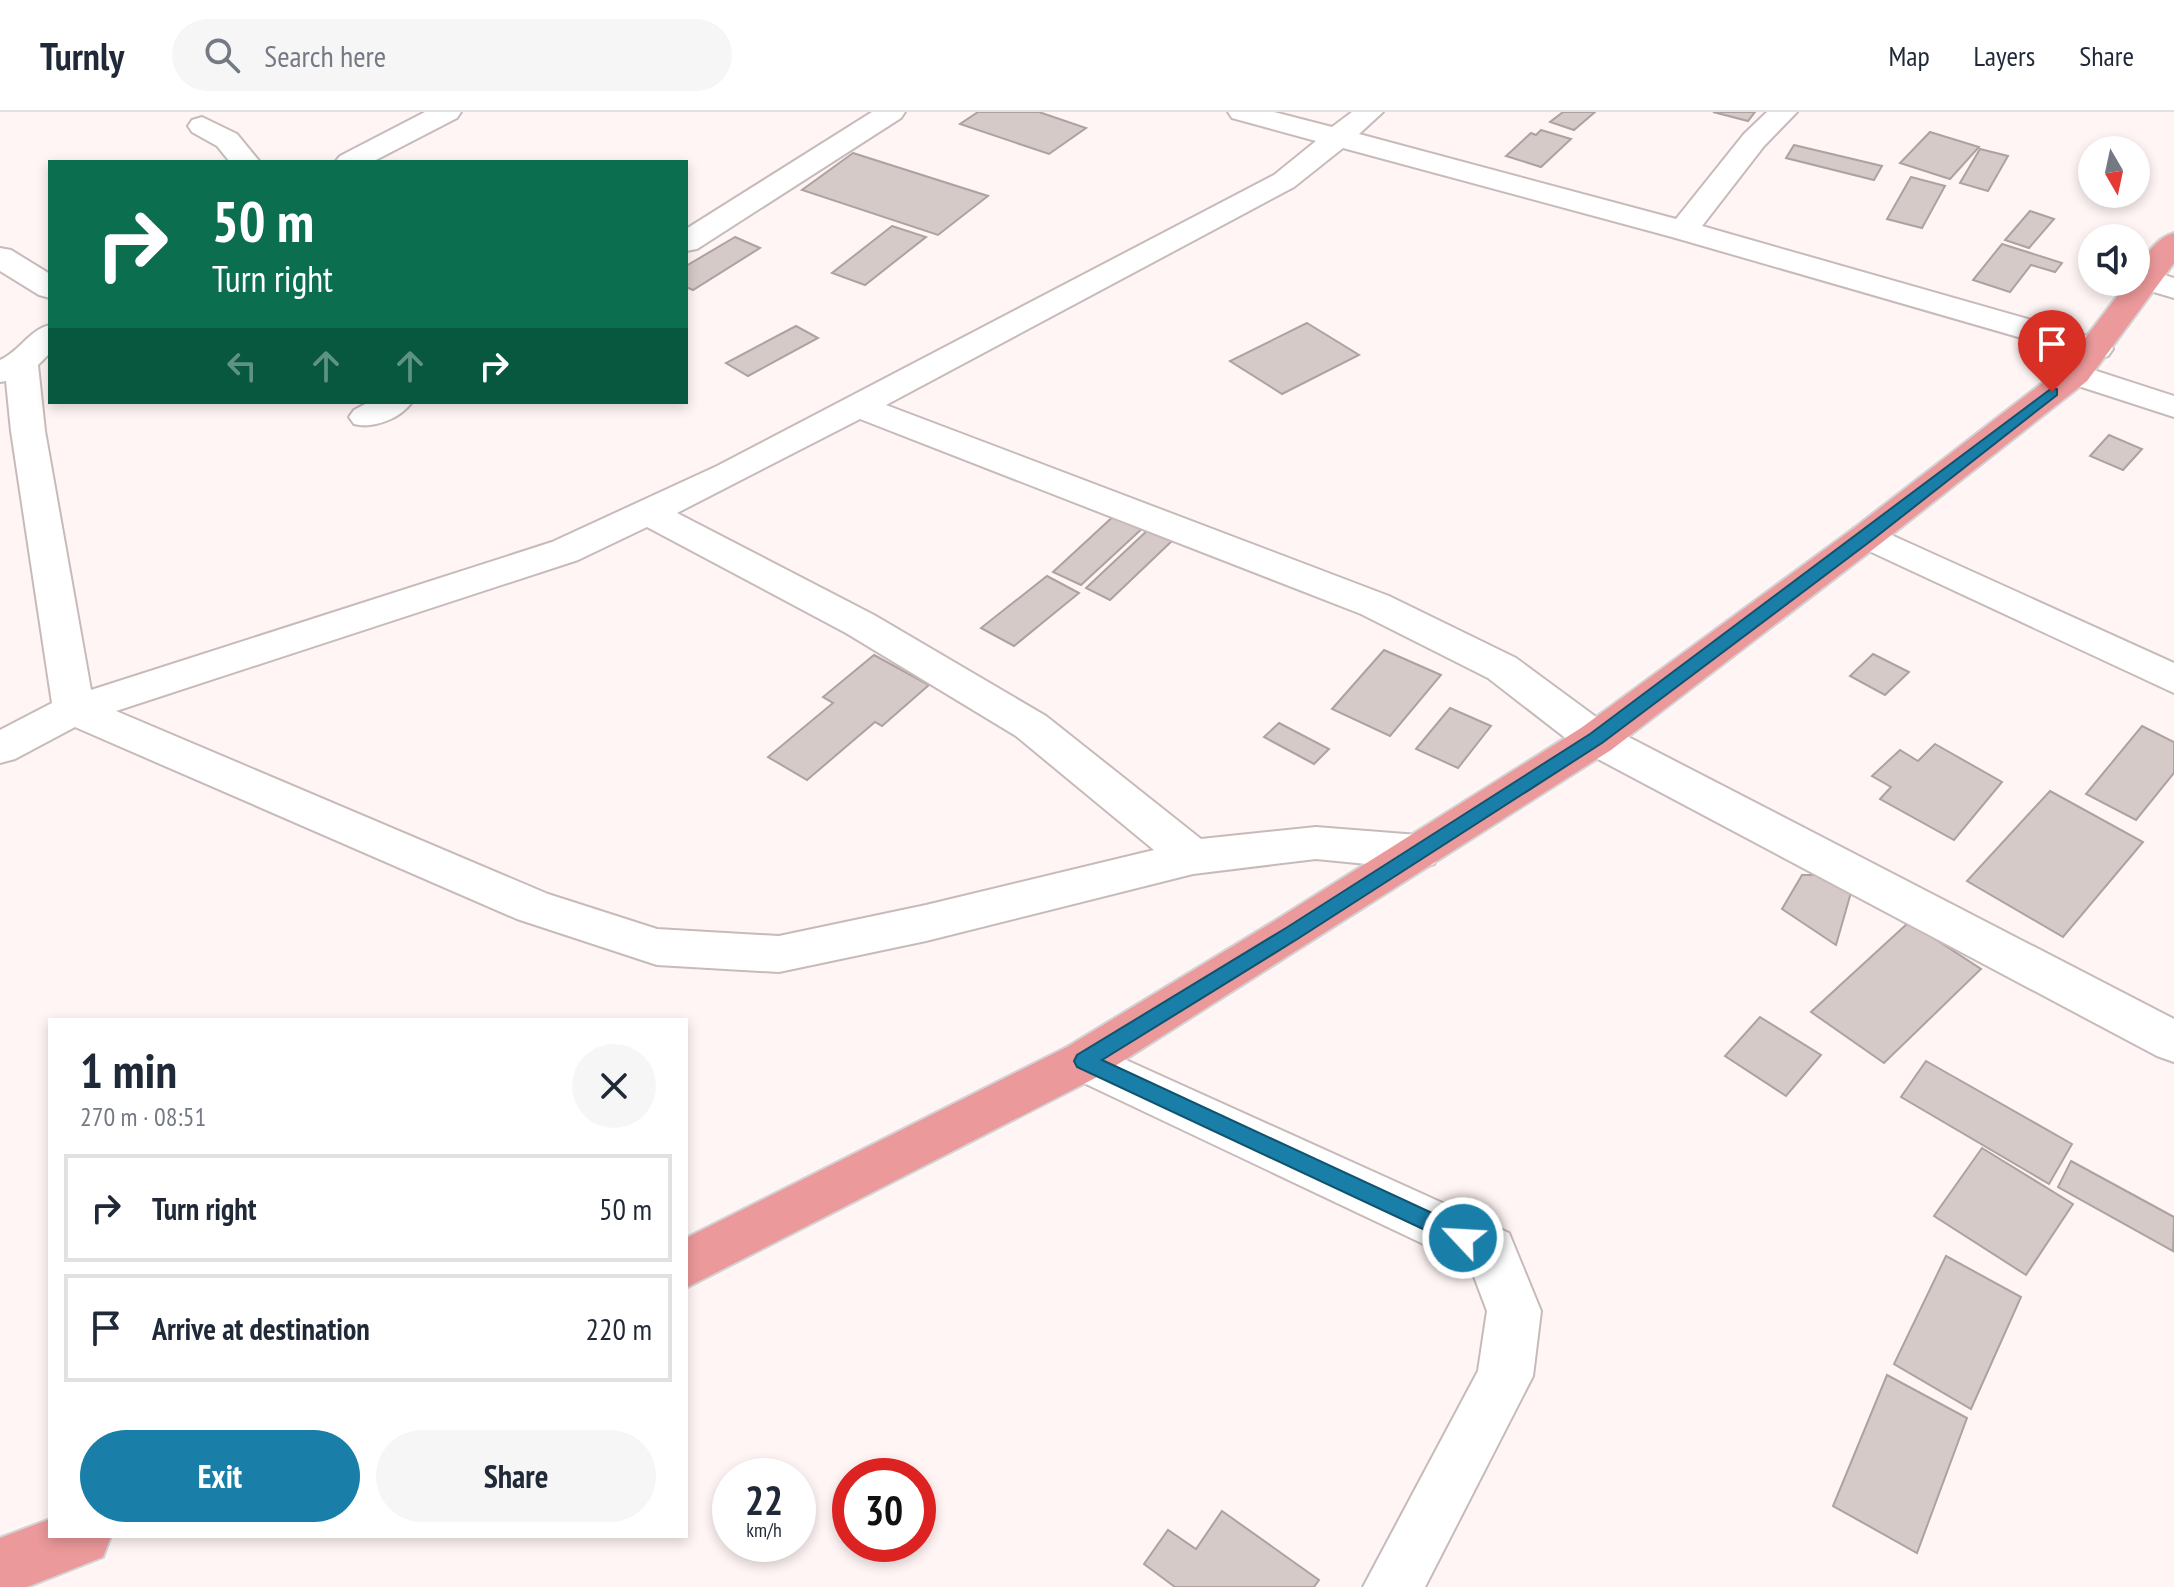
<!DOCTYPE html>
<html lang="en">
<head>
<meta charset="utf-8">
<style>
  :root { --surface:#fff; --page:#f6f6f7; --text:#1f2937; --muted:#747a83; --line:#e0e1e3; --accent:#197fa9 }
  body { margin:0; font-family:"PT Sans Narrow",sans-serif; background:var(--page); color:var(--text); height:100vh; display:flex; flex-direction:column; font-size:30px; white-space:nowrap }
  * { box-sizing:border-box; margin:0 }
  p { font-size:26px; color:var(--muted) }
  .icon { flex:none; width:44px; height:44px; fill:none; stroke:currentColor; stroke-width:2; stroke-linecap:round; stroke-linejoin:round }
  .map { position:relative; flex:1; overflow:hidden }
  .sheet { position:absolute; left:48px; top:906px; width:640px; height:520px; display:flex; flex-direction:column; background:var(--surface); border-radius:0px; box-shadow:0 4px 12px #0003 }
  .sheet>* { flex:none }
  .hud { position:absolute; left:48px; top:48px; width:640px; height:244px; border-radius:0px; box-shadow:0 4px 12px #0003; background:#0b6e4f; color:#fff; overflow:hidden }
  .needle { width:52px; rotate:171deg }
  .tools { position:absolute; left:2078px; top:24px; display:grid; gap:16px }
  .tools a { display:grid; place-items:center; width:72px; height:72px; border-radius:50%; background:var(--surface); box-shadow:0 4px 12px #0003; font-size:40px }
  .speed { position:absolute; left:712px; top:1346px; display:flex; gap:16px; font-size:40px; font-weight:700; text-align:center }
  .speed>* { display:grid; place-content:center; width:104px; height:104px; border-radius:50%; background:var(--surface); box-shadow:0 4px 12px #0003; line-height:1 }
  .speed small { font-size:20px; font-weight:400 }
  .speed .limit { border:12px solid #d22; background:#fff; color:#111 }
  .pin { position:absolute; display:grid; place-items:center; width:68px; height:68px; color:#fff; margin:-82px -34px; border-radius:50% 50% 50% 0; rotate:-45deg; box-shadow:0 0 8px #0007 }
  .pin .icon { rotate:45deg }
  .me { position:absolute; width:88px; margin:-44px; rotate:295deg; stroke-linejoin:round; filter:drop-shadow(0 0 6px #0008) }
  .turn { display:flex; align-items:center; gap:28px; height:168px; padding:0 32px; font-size:36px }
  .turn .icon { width:104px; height:104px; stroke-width:2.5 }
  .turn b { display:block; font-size:56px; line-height:68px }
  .lanes { display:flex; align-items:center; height:76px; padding:0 32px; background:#0003; justify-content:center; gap:40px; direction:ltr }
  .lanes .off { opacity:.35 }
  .round { display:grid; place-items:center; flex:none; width:84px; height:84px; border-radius:42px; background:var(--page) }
  .summary { display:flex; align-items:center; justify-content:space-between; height:136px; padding:0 32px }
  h1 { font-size:48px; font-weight:600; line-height:60px }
  .button { display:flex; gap:16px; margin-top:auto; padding:16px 32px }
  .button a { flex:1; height:92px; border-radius:48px; background:var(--accent); color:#fff; font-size:32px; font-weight:600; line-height:92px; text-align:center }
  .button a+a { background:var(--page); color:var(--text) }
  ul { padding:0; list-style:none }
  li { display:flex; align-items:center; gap:24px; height:108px; margin:0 16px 12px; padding:0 16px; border:4px solid var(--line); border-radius:0px }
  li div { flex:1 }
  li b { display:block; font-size:30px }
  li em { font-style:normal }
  header { display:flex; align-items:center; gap:48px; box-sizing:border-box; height:112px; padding:0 40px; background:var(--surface); border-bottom:2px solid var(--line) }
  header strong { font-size:38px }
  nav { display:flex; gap:44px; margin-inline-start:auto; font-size:28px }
  .search { width:560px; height:72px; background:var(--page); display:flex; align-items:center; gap:20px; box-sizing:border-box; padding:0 28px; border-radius:44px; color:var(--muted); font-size:30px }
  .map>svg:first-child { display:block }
  .building { fill:#d6cac9; stroke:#aea2a1; stroke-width:2 }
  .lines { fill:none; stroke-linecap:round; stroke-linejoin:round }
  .minor-casing { stroke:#c7bbba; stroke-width:4 }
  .primary-casing { stroke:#d4d3d3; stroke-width:4 }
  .minor { fill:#fff; fill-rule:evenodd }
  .primary { fill:#eb999a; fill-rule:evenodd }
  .route { fill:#197fa9; stroke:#10536e; stroke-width:2 }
</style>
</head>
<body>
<header>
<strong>Turnly</strong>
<div class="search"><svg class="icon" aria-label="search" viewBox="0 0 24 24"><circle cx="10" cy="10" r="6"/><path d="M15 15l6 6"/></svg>Search here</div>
<nav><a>Map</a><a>Layers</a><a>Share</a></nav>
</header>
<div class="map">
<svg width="2174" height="1475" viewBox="0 0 2174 1475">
  <rect width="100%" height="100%" fill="#fff5f4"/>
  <g class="building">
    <polygon points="978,0 1039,0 1086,16 1049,42 960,12"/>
    <polygon points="1563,0 1595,0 1574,18 1550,10"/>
    <polygon points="1713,0 1755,0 1748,9"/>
    <polygon points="1541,18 1571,27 1541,55 1506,44 1531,21 1536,23"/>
    <polygon points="1930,20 1979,35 1950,67 1900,51"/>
    <polygon points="1794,33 1882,54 1874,68 1786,46"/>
    <polygon points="1980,37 2008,44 1988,79 1960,71"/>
    <polygon points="853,41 988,84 938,123 802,78"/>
    <polygon points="1911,65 1945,74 1922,116 1887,107"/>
    <polygon points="2030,99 2054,107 2029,136 2005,128"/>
    <polygon points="892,114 926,125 865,173 832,161"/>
    <polygon points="735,125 760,136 693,178 686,175 686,154"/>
    <polygon points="2002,132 2062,151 2055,160 2031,153 2010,180 1973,168"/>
    <polygon points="1307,211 1359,243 1282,282 1230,249"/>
    <polygon points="796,214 818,226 748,264 726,251"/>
    <polygon points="2109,323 2142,337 2123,358 2090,344"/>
    <polygon points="1117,401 1146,413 1081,473 1053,460"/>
    <polygon points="1150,416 1174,427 1110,488 1086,476"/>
    <polygon points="1047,464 1079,481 1014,534 981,516"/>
    <polygon points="1384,538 1441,563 1390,624 1332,597"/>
    <polygon points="1873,542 1909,560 1885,583 1850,564"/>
    <polygon points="874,543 929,573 882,614 875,610 807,668 768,645 833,591 823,585"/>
    <polygon points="1450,596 1491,614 1458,656 1416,637"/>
    <polygon points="1279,611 1329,637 1314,652 1264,625"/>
    <polygon points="2142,614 2174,630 2174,661 2136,708 2086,682"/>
    <polygon points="1935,632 2002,670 1954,728 1880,687 1891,675 1872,664 1900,638 1918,649"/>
    <polygon points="2050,679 2143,730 2063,825 1967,769"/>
    <polygon points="1802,763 1856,763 1836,833 1782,797"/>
    <polygon points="1909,810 1981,857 1884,951 1811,900"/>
    <polygon points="1760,905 1821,943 1786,984 1725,944"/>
    <polygon points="1926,949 2072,1032 2049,1072 1901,985"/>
    <polygon points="1982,1036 2073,1092 2026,1163 1934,1104"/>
    <polygon points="2071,1049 2174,1105 2173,1139 2058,1075"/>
    <polygon points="1946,1144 2021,1185 1971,1297 1894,1252"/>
    <polygon points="1887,1263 1967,1306 1917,1441 1833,1394"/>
    <polygon points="1222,1399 1319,1468 1314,1475 1175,1475 1144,1452 1168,1418 1196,1437"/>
  </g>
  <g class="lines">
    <g class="minor-casing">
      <g id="minor">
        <polygon points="425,0 461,0 457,6 372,50 335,50 340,44"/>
        <polygon points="872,0 905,0 901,6 697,137 686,139 686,117"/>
        <path d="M1228,0H1274L1332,15L1352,0H1383L1359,22L1676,107L1744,22L1767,0H1797L1764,34L1702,114L2108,230L2113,237L2108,244L2096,247L2084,244L1672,125L1343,36L1294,75L886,293L1389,484L1516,546L1611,616L2174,907V950L2157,944L1581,638L1488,566L1361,502L860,307L677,401L874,503L1046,604L1201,727L1316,715L1418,723L1434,728L1440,740L1434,752L1418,757L1316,747L1193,762L926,829L779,860L657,853L517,807L75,615L15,647L0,651V618L52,591L11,319L6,269L0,270V248C20,239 29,218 50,213V241L38,253L45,319L91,578L552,430L717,354L1274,63L1316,29L1232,6ZM647,415L846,521L1016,624L1154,738L926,793L779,824L657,817L548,782L116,599L578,448Z"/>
        <polygon points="202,5 237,22 260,50 230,50 217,34 192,20 188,14 192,8"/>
        <polygon points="0,136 11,138 50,162 50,186 39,183 0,159"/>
        <polygon points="2148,158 2174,166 2174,186 2137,175 2134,170 2137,161"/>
        <polygon points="2075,252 2174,284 2174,305 2063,269 2058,262 2063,255"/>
        <path d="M369,290H412C400,307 373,317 354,312L349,305L354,298Z"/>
        <polygon points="1867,412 2174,551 2174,581 1854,432 1848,424 1854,416"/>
        <polygon points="1084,929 1509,1121 1541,1199 1533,1264 1425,1475 1363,1475 1478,1259 1487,1199 1470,1154 1067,963 1060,949 1067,935"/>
      </g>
    </g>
    <g class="primary-casing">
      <g id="primary">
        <path d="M2174,121V151L2087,269L1880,432L1611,638L1101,963L686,1176V1126L1067,935L1276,808L1581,616L1854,416L2063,255L2128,170H2136C2136,152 2156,125 2174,121Z"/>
        <polygon points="50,1407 50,1424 111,1424 103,1445 27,1475 0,1475 0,1426"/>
      </g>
    </g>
    <use href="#minor" class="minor"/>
    <use href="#primary" class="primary"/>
  </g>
  <polygon class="route" points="2052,276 2057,277 2057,283 1872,428 1602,631 1299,826 1102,948 1471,1119 1474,1126 1471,1132 1463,1135 1455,1132 1077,955 1074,949 1077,943 1286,816 1590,622"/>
</svg>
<div class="tools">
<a><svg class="needle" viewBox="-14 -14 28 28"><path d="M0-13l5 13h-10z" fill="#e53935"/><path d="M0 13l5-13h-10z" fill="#747a83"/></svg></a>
<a><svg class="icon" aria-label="sound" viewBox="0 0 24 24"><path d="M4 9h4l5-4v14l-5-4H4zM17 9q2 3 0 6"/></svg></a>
</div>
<div class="speed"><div>22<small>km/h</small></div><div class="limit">30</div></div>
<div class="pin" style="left:2052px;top:280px;background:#d93025"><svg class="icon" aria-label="arrive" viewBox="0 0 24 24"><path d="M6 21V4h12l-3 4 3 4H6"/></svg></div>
<svg class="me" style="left:1463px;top:1126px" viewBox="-20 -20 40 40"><circle r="17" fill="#197fa9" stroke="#fff" stroke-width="3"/><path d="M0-11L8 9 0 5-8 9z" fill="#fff"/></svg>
<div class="hud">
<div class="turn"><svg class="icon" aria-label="right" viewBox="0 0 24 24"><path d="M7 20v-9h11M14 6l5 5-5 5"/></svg><div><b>50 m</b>Turn right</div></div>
<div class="lanes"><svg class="icon off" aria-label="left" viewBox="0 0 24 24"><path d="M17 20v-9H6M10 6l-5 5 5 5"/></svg><svg class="icon off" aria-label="ahead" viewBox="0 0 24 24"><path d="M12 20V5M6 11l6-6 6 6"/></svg><svg class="icon off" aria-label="ahead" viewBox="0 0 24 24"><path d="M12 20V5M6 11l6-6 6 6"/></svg><svg class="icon" aria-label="right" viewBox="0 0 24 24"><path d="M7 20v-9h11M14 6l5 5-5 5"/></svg></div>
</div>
<section class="sheet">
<div class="summary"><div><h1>1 min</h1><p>270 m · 08:51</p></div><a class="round"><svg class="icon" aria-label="close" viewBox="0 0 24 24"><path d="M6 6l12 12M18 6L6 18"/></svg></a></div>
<ul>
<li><svg class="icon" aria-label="right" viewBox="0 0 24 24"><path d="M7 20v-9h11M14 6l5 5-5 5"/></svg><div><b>Turn right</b></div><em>50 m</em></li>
<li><svg class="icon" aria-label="arrive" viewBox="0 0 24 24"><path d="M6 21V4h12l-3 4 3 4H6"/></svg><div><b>Arrive at destination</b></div><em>220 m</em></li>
</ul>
<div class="button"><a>Exit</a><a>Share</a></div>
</section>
</div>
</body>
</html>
